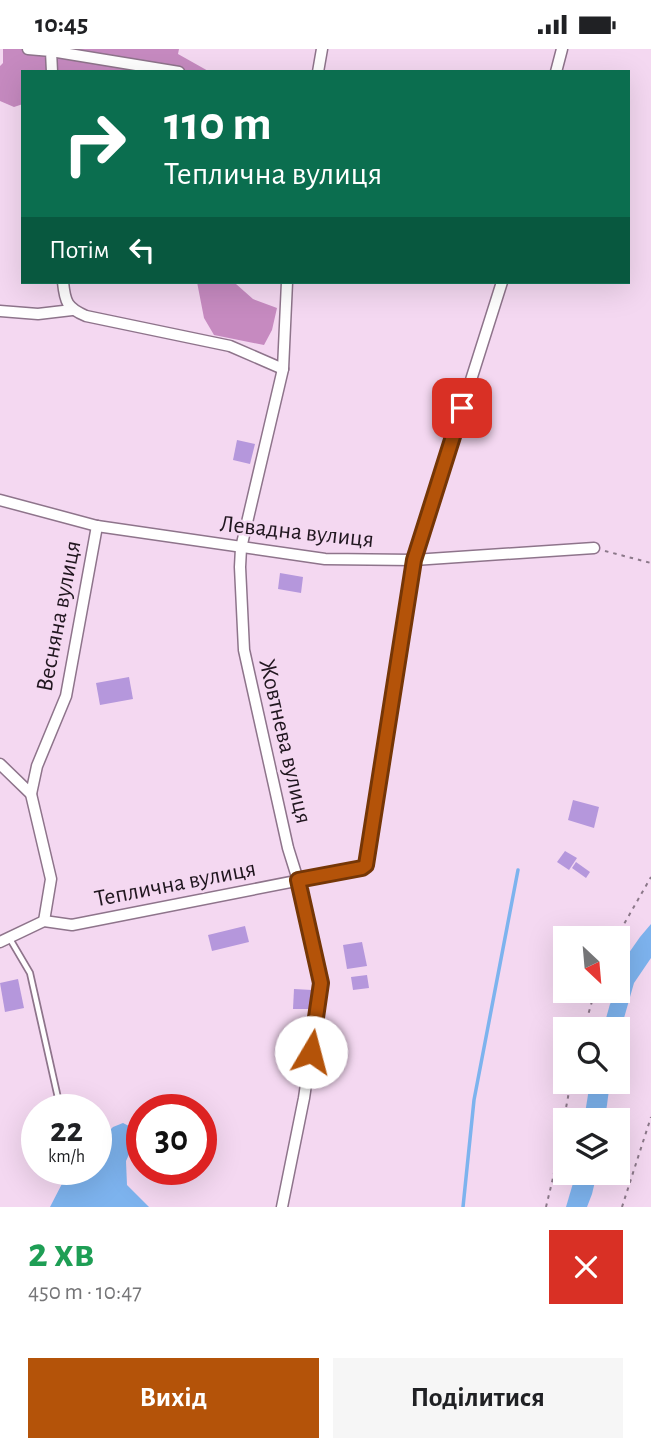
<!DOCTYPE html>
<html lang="uk">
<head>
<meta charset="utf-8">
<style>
  :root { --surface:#fff; --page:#f6f6f6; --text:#202124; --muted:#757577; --accent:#b45309 }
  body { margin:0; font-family:"Alegreya Sans",sans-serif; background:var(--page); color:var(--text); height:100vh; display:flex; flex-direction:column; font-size:26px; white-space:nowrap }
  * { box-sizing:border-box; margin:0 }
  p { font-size:23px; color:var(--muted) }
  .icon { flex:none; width:38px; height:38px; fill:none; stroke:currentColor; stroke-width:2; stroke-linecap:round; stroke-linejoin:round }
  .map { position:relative; height:1158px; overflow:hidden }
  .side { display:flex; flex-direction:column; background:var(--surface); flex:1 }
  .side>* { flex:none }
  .hud { position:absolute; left:21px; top:21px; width:609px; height:214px; border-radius:0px; box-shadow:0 7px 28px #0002; background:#0b6e4f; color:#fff; overflow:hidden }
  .needle { width:46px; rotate:154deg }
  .controls { position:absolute; left:553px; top:877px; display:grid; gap:14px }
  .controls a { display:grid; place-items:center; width:77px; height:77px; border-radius:0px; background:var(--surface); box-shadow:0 7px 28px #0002; font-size:35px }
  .speed { position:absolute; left:21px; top:1045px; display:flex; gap:14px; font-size:35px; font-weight:700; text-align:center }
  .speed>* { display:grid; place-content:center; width:91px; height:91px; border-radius:50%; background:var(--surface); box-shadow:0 7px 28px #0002; line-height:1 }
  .speed small { font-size:18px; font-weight:400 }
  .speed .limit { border:10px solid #d22; background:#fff; color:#111 }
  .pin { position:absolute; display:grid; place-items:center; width:60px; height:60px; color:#fff; margin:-30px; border-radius:14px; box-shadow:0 4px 10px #0006 }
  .me { position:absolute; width:77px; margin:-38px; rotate:8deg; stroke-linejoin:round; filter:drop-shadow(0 0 5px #0008) }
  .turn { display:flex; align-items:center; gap:24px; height:147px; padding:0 28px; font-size:32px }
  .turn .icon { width:91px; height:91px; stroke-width:2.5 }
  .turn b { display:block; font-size:49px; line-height:60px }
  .then { display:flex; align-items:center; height:66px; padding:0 28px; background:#0003; gap:14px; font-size:26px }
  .round { display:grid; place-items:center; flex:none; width:74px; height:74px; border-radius:0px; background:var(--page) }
  .headline { display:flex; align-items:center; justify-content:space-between; height:119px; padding:0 28px }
  h1 { font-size:42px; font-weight:600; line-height:52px; color:#1e9e55 }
  .primary-button { display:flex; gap:14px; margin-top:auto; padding:14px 28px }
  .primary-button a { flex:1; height:80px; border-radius:0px; background:var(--accent); color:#fff; font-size:28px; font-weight:600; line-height:80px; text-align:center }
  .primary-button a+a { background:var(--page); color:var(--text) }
  .status { display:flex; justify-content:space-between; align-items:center; height:49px; padding:0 35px; background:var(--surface); direction:ltr }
  .status svg { height:19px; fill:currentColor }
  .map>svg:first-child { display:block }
  .forest { fill:#c68ac0 }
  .water { fill:#7db3ee }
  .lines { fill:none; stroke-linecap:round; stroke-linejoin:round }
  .stream { stroke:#7db3ee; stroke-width:3.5 }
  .building { fill:#b597dc }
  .lane-casing { stroke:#8e748b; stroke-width:8 }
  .street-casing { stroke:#8e748b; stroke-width:13 }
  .path { stroke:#8b7889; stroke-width:2; stroke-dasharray:3.5 5; stroke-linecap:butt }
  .lane { stroke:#fff; stroke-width:4.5 }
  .street { stroke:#fff; stroke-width:10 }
  .route-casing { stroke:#753606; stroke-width:18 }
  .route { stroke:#b45309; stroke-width:12 }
  .labels { text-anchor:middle; stroke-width:5; stroke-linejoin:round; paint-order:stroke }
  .street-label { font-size:24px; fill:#20161f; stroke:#f4d8f1 }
</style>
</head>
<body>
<div class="status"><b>10:45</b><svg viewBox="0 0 49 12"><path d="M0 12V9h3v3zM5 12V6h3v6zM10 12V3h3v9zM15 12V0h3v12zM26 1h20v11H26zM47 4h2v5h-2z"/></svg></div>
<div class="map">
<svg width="651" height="1158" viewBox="0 0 651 1158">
  <rect width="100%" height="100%" fill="#f4d8f1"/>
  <g class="forest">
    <polygon points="3,0 179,0 178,5 210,23 23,23 23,55 14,58 0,52 0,17 3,14"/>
    <polygon points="197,233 237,233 236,235 253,250 277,259 272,281 264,296 214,286 204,269"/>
  </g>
  <g class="water">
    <polygon points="651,875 651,909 634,934 618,990 618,980 603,980 610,955 614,950 613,949 614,942 618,942 619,918 640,888"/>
    <polygon points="590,1033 610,1033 605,1071 584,1071"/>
    <polygon points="123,1074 133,1079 134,1094 126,1112 127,1136 149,1158 50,1158 67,1125 72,1120 96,1120 96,1095 113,1078"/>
    <polygon points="576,1124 597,1124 592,1145 587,1158 566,1158"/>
  </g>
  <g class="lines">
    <polyline class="stream" points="463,1158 474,1051 518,821"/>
  </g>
  <g class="building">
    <polygon points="237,391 255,395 250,415 233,411"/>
    <polygon points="280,524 303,528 301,544 278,540"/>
    <polygon points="129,628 133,650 100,656 96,634"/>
    <polygon points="573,751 599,758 594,779 568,771"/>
    <polygon points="565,802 577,809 569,821 557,813"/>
    <polygon points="576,813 590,823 586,829 572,819"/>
    <polygon points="245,877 249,893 212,902 208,886"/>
    <polygon points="362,893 367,917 347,920 343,896"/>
    <polygon points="367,926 369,939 353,941 351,928"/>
    <polygon points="18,930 24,959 5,963 0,934"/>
    <polygon points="294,940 312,941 312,960 293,960"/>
  </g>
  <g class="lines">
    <g class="lane-casing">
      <polyline id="lane" points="10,890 30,924 58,1049"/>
    </g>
    <g class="street-casing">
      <g id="street">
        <polyline points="28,0 51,2 52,23"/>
        <polyline points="51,0 51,2 179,23"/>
        <polyline points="318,23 322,0"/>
        <polyline points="556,23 562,0"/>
        <path d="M63,233C65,253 67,259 86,267L230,297L283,320"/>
        <polyline points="0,262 38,265 72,261"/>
        <polyline points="0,451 97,477 325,510 414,511 594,499"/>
        <polyline points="0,715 31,745 51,830 44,872"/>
        <polyline points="31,745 37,717 66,647 97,477"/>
        <polyline points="0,893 44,872 72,876 362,819 367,816 414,511 502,233"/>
        <polyline points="282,1158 304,1049 321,934 298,831 288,799 244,601 240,518 241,499 283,320 287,233"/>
      </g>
    </g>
    <g class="path">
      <polyline points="605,502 651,514"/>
      <polyline points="616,889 651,828"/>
      <polyline points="584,980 595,942"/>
      <polyline points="546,1158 553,1129 571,1032"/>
      <polyline points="622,1158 651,1068"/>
    </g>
    <use href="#lane" class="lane"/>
    <use href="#street" class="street"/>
  </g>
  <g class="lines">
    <g class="route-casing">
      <polyline id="route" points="311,1003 321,934 298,831 362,819 366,816 414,511 462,359"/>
    </g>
    <use href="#route" class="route"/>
  </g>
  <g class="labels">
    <g class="street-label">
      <text transform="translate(297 482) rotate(6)" y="8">Левадна вулиця</text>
      <text transform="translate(58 567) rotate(-79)" y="8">Весняна вулиця</text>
      <text transform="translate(286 692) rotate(77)" y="8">Жовтнева вулиця</text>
      <text transform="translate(175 834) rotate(-11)" y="8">Теплична вулиця</text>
    </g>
  </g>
</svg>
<div class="controls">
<a><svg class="needle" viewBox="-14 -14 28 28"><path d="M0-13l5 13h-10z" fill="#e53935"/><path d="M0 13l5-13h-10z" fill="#757577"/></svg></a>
<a><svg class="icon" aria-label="search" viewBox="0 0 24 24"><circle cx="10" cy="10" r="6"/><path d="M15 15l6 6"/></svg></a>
<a><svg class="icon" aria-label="layers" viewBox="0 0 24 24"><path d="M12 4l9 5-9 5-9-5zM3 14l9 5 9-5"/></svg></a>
</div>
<div class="speed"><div>22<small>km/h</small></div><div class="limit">30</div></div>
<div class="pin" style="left:462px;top:359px;background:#d93025"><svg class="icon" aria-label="arrive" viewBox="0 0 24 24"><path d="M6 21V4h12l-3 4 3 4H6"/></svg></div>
<svg class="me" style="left:311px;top:1003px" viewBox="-20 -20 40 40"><circle r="19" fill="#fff"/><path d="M0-13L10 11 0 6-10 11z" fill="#b45309"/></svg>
<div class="hud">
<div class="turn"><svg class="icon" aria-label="right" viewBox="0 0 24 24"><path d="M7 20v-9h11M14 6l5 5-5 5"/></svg><div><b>110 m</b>Теплична вулиця</div></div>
<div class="then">Потім<svg class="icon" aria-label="left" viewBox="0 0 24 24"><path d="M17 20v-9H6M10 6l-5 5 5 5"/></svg></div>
</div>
</div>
<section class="side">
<div class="headline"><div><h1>2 хв</h1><p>450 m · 10:47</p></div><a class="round" style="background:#d93025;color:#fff"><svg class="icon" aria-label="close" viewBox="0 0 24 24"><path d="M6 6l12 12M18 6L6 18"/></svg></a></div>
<div class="primary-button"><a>Вихід</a><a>Поділитися</a></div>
</section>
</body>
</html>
